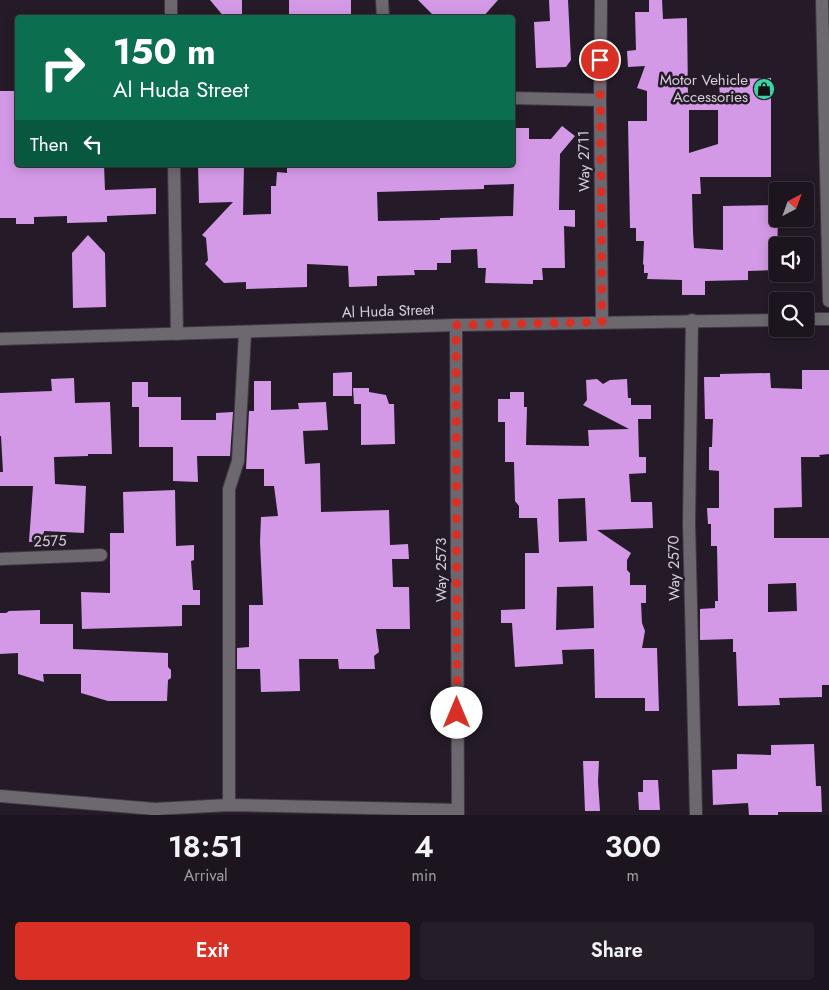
<!DOCTYPE html>
<html lang="en">
<head>
<meta charset="utf-8">
<style>
  :root { --surface:#1c141e; --page:#251d27; --text:#f1f3f6; --muted:#a09ea4; --line:#3a333c; --accent:#d93025 }
  body { margin:0; font-family:Jost,sans-serif; background:var(--page); color:var(--text); height:100vh; display:flex; flex-direction:column; font-size:19px; white-space:nowrap }
  * { box-sizing:border-box; margin:0 }
  p { font-size:16px; color:var(--muted) }
  .icon { flex:none; width:28px; height:28px; fill:none; stroke:currentColor; stroke-width:2; stroke-linecap:round; stroke-linejoin:round }
  .map { position:relative; height:815px; overflow:hidden }
  .drawer { display:flex; flex-direction:column; background:var(--surface); flex:1 }
  .drawer>* { flex:none }
  .guide { position:absolute; left:15px; top:15px; width:500px; height:152px; border-radius:5px; box-shadow:0 2px 12px #0003,0 0 0 1px var(--line); background:#0b6e4f; color:#fff; overflow:hidden }
  .needle { width:32px; rotate:41deg }
  .fabs { position:absolute; left:769px; top:182px; display:grid; gap:10px }
  .fabs a { display:grid; place-items:center; width:45px; height:45px; border-radius:5px; background:var(--surface); box-shadow:0 2px 12px #0003,0 0 0 1px var(--line); font-size:25px }
  .pin { position:absolute; display:grid; place-items:center; width:42px; height:42px; color:#fff; margin:-21px; border:2px solid #fff; border-radius:50%; box-shadow:0 1px 5px #0007 }
  .me { position:absolute; width:55px; margin:-28px; rotate:0deg; stroke-linejoin:round; filter:drop-shadow(0 0 4px #0008) }
  .turn { display:flex; align-items:center; gap:18px; height:105px; padding:0 15px; font-size:22px }
  .turn .icon { width:65px; height:65px; stroke-width:2.5 }
  .turn b { display:block; font-size:35px; line-height:42px }
  .then { display:flex; align-items:center; height:48px; padding:0 15px; background:#0003; gap:10px; font-size:19px }
  .eta { display:flex; justify-content:space-evenly; align-items:center; height:85px; text-align:center }
  .eta b { font-size:30px; font-weight:600; line-height:35px }
  .button { display:flex; gap:10px; margin-top:auto; padding:10px 15px }
  .button a { flex:1; height:58px; border-radius:5px; background:var(--accent); color:#fff; font-size:20px; font-weight:600; line-height:58px; text-align:center }
  .button a+a { background:var(--page); color:var(--text) }
  .map>svg:first-child { display:block }
  .building { fill:#d399e6; fill-rule:evenodd }
  .lines { fill:none; stroke-linecap:round; stroke-linejoin:round }
  .minor-casing { stroke:#413844; stroke-width:14 }
  .minor { stroke:#6d686f; stroke-width:12 }
  .route { stroke:#d93025; stroke-width:9; stroke-dasharray:0 16.2 }
  .labels { text-anchor:middle; stroke-width:5; stroke-linejoin:round; paint-order:stroke }
  .poi-label { font-size:15px; fill:#d7d0d9; stroke:#251b28; text-anchor:end }
  .street-label { font-size:15px; fill:#d7d0d9; stroke:#251b28 }
</style>
</head>
<body>
<div class="map">
<svg width="829" height="815" viewBox="0 0 829 815">
  <rect width="100%" height="100%" fill="#251b28"/>
  <g class="building">
    <polygon points="210,0 242,0 242,18 225,18"/>
    <polygon points="289,0 351,0 351,14 289,15"/>
    <polygon points="418,0 498,0 482,18 436,18"/>
    <polygon points="549,0 568,0 571,60 566,67 536,68 534,22 550,21"/>
    <path d="M649,0H662L663,19L687,18L688,96H720L719,84H727V79L771,78V177H700L701,194H692L693,232L694,248L723,250V206L778,205L777,270L748,271V280L705,281V295H682V280L647,279L648,273H644V265L643,264L644,241H636V228H630L628,121H647V91L637,88L645,66L628,67L627,51L636,50L635,12H649ZM689,110H718V144L689,153Z"/>
    <polygon points="0,91 18,91 18,165 104,165 105,190 156,188 156,214 107,216 107,222 67,223 67,216 34,217 34,224 16,224 16,218 0,218"/>
    <path d="M562,126L575,136L560,154L559,210H575V227L564,226L565,268H542L543,280H533V284L485,283L486,268H478L477,249L451,250V263H437V270H414L415,275L377,276V286L349,287L348,266L307,264V287L246,289V282L224,283L205,264L208,260L206,238L202,235L233,202L199,203L198,165H244L243,215L271,214V186H276L277,172L287,173V168H293V165H512V128H529V139H551ZM514,184L513,216L440,218V220L378,221L377,192L484,189V185Z"/>
    <polygon points="88,235 105,253 106,307 73,308 72,253"/>
    <path d="M802,370H829V454L819,455L820,457H801L802,507L774,508V538H829V685H822V697L779,698L780,705L738,706L736,652H733V639L700,640V609L715,608V601H718L717,546H711V524H708L707,508H719V471L709,470V447H712L713,419H705L704,377H720V374L770,373L771,388L802,389ZM796,583L797,611L768,612V584Z"/>
    <polygon points="352,372 352,396 333,396 333,373"/>
    <polygon points="74,378 75,403 110,402 112,454 88,454 88,456 54,457 55,484 86,486 84,533 44,531 43,541 29,542 33,486 0,486 0,472 3,472 1,436 0,436 0,393 52,391 51,379"/>
    <path d="M597,379L603,384L610,380L627,379L628,398H631V405H651V419H638L639,457H646V473L629,474L631,502H652L653,528L597,530L631,553L627,560V570L630,573V585H646V603H641L642,623L645,631L642,648H657L659,711H645V698H595L594,649L562,650L563,664L515,667L512,623H501V610L525,609V553H539L537,518H519V506L515,501L514,462H505V422H498V399H510V392H524V407H527L526,445L589,446L588,430L629,429L583,405L587,400L586,380ZM585,498L587,541L559,542L558,499ZM593,586L594,628L556,630L557,587Z"/>
    <polygon points="254,381 271,381 271,410 299,409 298,403 326,402 328,430 303,431 305,464 320,463 321,512 389,510 390,545 408,544 409,559 392,559 393,587 409,587 410,629 376,629 379,652 374,656 375,669 339,669 338,659 299,659 300,691 261,692 260,669 237,669 237,648 249,647 249,605 263,605 260,542 261,517 278,516 274,486 264,486 264,469 246,469 249,411 254,411"/>
    <polygon points="132,382 148,382 148,397 181,397 181,420 216,420 216,413 233,412 230,456 197,456 198,482 173,481 173,447 139,447 139,407 132,407"/>
    <polygon points="353,388 369,388 369,392 386,395 389,404 394,404 395,444 361,445 361,404 354,404"/>
    <polygon points="175,490 176,546 194,545 194,560 191,561 193,590 200,590 200,605 182,605 182,626 82,629 81,592 110,593 110,533 124,533 123,492"/>
    <polygon points="40,610 40,624 73,624 73,649 168,653 168,667 171,670 171,678 168,680 167,701 108,701 81,693 81,674 43,674 44,682 18,674 18,653 0,654 0,613 6,613 9,611"/>
    <polygon points="814,744 816,786 821,786 822,812 778,812 778,815 749,815 748,803 713,805 712,770 737,769 737,754 771,755 771,745"/>
    <polygon points="583,761 599,761 598,781 600,811 585,811"/>
    <polygon points="643,780 658,780 660,810 639,810 638,792 643,792"/>
  </g>
  <g class="lines">
    <g class="minor-casing">
      <g id="minor">
        <polyline points="171,0 171,18"/>
        <polyline points="382,0 383,18"/>
        <polyline points="601,0 600,100 602,322"/>
        <polyline points="822,0 829,301"/>
        <polyline points="512,98 600,100"/>
        <polyline points="174,165 177,334"/>
        <polyline points="805,319 829,319"/>
        <polyline points="692,320 689,523 696,815"/>
        <polyline points="456,325 458,815"/>
        <polyline points="0,339 456,325 778,320"/>
        <polyline points="0,559 101,555"/>
        <polyline points="0,796 155,809"/>
        <polyline points="229,805 229,489 238,461 245,333"/>
        <polyline points="155,815 155,809 229,805 458,810"/>
      </g>
    </g>
    <use href="#minor" class="minor"/>
  </g>
  <g class="lines">
    <polyline class="route" points="457,713 456,325 602,322 600,60"/>
  </g>
  <defs>
    <g id="shop-disc" transform="scale(1.125)"><circle r="9.5" fill="#3ad4a5" stroke="#251b28"/><path d="M-5-2.5h2.3a2.7 3.5 0 0 1 5.4 0H5L5.5 6h-11ZM-1.5-2.5h3a1.5 2.3 0 0 0-3 0Z" fill="#111"/></g>
  </defs>
  <g fill-rule="evenodd">
    <use href="#shop-disc" x="764" y="89"/>
  </g>
  <g class="labels">
    <g class="poi-label">
      <text x="748" y="85">Motor Vehicle<tspan x="748" dy="17">Accessories</tspan></text>
    </g>
    <g class="street-label">
      <text transform="translate(584 161) rotate(-91)" y="5">Way 2711</text>
      <text transform="translate(388 311) rotate(-2)" y="5">Al Huda Street</text>
      <text transform="translate(50 541) rotate(-2)" y="5">2575</text>
      <text transform="translate(674 568) rotate(-91)" y="5">Way 2570</text>
      <text transform="translate(441 570) rotate(-90)" y="5">Way 2573</text>
    </g>
  </g>
</svg>
<div class="fabs">
<a><svg class="needle" viewBox="-14 -14 28 28"><path d="M0-13l5 13h-10z" fill="#e53935"/><path d="M0 13l5-13h-10z" fill="#a09ea4"/></svg></a>
<a><svg class="icon" aria-label="sound" viewBox="0 0 24 24"><path d="M4 9h4l5-4v14l-5-4H4zM17 9q2 3 0 6"/></svg></a>
<a><svg class="icon" aria-label="search" viewBox="0 0 24 24"><circle cx="10" cy="10" r="6"/><path d="M15 15l6 6"/></svg></a>
</div>
<div class="pin" style="left:600px;top:60px;background:#d93025"><svg class="icon" aria-label="arrive" viewBox="0 0 24 24"><path d="M6 21V4h12l-3 4 3 4H6"/></svg></div>
<svg class="me" style="left:457px;top:713px" viewBox="-20 -20 40 40"><circle r="19" fill="#fff"/><path d="M0-13L10 11 0 6-10 11z" fill="#d93025"/></svg>
<div class="guide">
<div class="turn"><svg class="icon" aria-label="right" viewBox="0 0 24 24"><path d="M7 20v-9h11M14 6l5 5-5 5"/></svg><div><b>150 m</b>Al Huda Street</div></div>
<div class="then">Then<svg class="icon" aria-label="left" viewBox="0 0 24 24"><path d="M17 20v-9H6M10 6l-5 5 5 5"/></svg></div>
</div>
</div>
<section class="drawer">
<div class="eta">
<div><b>18:51</b><p>Arrival</p></div>
<div><b>4</b><p>min</p></div>
<div><b>300</b><p>m</p></div>
</div>
<div class="button"><a>Exit</a><a>Share</a></div>
</section>
</body>
</html>
